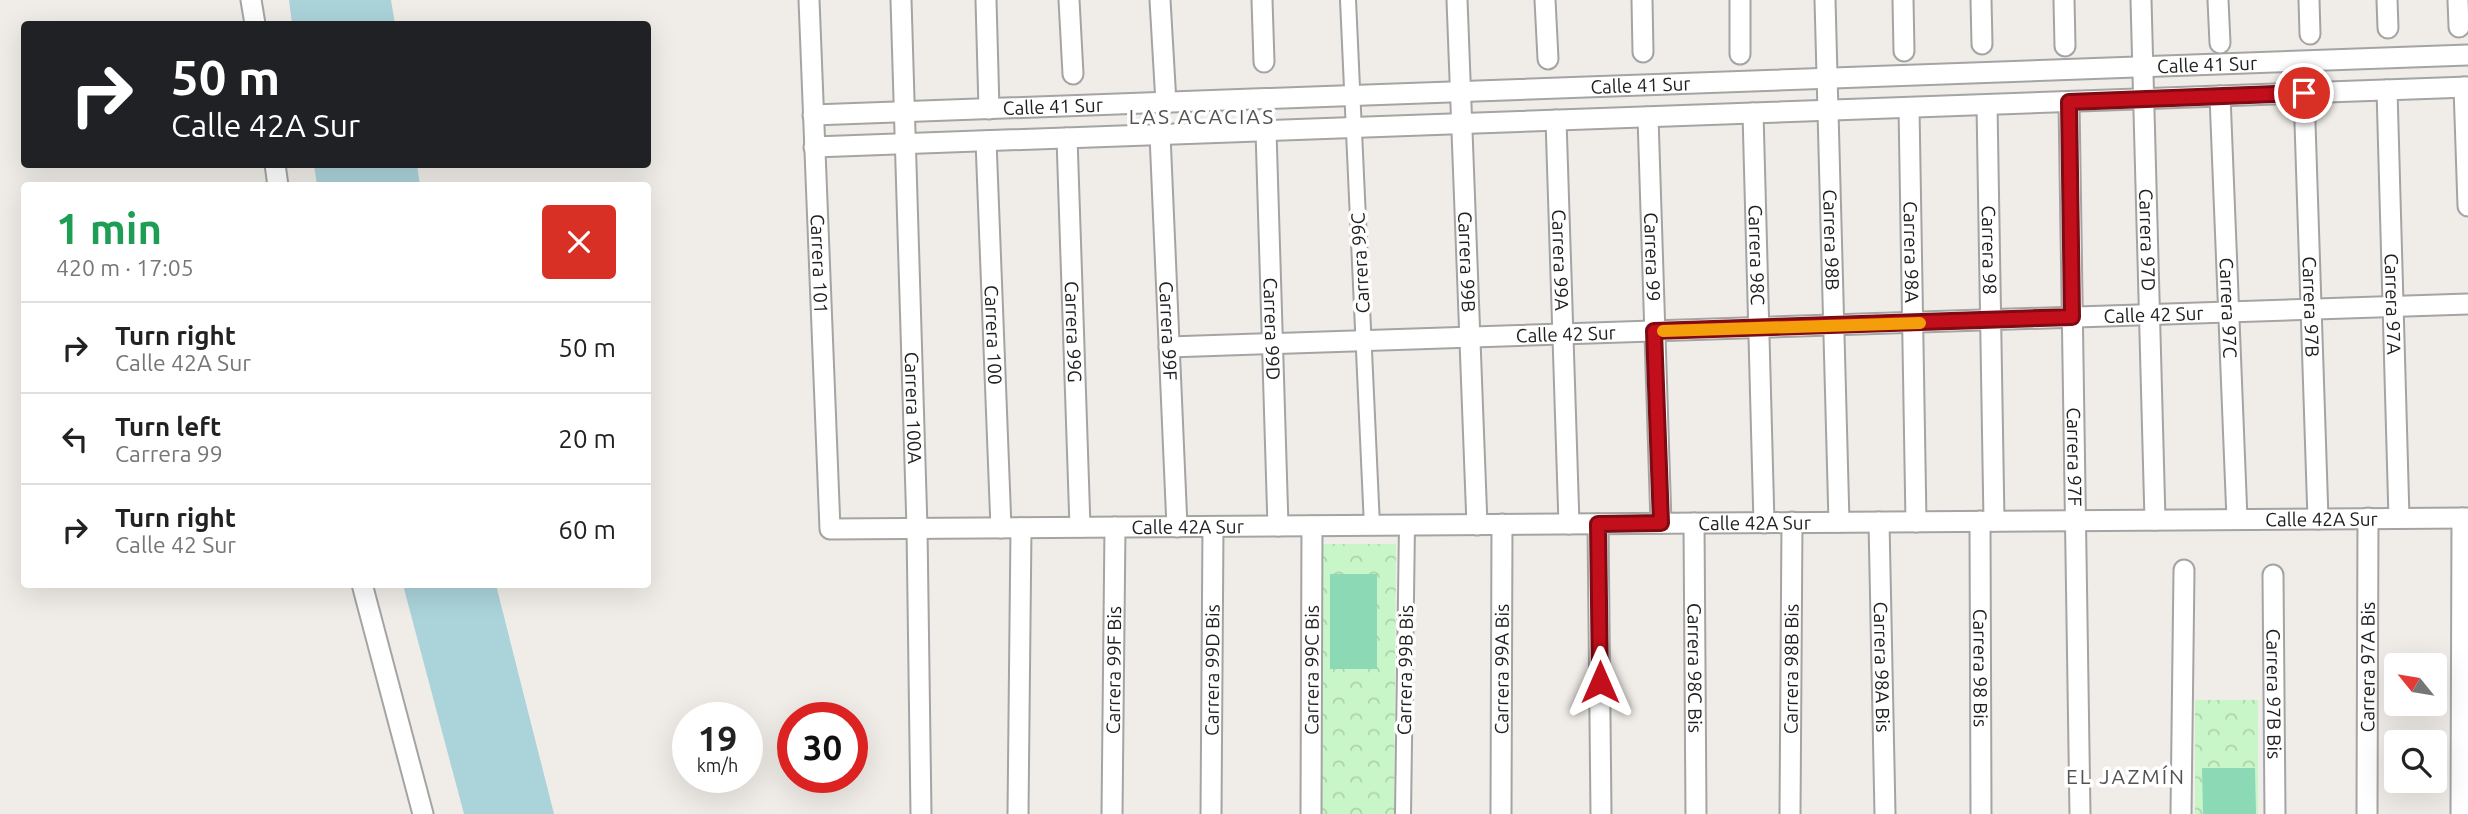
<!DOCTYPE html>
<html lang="en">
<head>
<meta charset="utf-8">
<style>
  :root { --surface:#fff; --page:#f6f6f6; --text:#222; --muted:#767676; --line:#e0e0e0 }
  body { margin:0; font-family:Ubuntu,sans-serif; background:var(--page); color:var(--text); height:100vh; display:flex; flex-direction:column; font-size:26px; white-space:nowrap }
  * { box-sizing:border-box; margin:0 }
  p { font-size:23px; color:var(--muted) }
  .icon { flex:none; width:38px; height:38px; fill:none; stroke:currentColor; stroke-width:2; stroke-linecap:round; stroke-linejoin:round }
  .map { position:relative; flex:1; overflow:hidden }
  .sheet { position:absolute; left:21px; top:182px; width:630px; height:406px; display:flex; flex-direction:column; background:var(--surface); border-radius:7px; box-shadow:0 7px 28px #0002 }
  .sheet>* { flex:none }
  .hud { position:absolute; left:21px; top:21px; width:630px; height:147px; border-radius:7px; box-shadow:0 7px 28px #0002; background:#202124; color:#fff; overflow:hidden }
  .needle { width:46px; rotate:300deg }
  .controls { position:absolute; left:2384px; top:653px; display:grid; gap:14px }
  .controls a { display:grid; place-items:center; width:63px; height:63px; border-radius:7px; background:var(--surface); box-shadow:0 7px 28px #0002; font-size:35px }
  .speed { position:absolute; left:672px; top:702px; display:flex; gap:14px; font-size:35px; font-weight:700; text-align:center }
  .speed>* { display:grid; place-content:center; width:91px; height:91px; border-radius:50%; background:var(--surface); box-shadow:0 7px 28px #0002; line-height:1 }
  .speed small { font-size:18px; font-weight:400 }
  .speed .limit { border:10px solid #d22; background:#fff; color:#111 }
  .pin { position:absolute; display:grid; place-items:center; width:60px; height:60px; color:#fff; margin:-30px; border:4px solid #fff; border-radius:50%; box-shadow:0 2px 7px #0007 }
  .me { position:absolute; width:77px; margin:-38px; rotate:0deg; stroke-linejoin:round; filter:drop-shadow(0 0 5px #0008) }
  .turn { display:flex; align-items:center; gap:24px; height:147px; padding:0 35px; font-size:32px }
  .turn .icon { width:91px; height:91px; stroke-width:2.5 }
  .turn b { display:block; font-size:49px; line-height:60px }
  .round { display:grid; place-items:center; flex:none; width:74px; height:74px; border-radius:7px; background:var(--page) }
  .head { display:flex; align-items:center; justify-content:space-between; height:119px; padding:0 35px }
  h1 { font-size:42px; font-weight:700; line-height:52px; color:#1e9e55 }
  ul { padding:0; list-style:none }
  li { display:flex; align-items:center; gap:21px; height:91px; padding:0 35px; border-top:2px solid var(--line) }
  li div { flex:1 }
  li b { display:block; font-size:26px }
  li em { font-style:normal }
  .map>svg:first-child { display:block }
  .park { fill:url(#park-crowns) }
  .pitch { fill:#8cd9b6 }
  .water { fill:#abd3da }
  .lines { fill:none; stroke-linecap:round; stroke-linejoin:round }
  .pedestrian-casing { stroke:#a4a4a4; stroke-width:18 }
  .minor-casing { stroke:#a4a4a4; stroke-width:23 }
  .pedestrian { stroke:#fff; stroke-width:14 }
  .minor { stroke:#fff; stroke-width:19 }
  .route-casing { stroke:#7e0a12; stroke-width:18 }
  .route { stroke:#c20f1b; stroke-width:12 }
  .slow { stroke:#f59e0b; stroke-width:12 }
  .labels { text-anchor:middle; stroke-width:7; stroke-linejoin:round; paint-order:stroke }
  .street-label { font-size:19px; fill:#202020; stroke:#fff }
  .neighbourhood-label { font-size:21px; letter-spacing:2px; fill:#535353; stroke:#fff }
</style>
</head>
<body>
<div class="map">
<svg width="2468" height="814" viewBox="0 0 2468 814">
  <defs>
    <pattern id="park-crowns" width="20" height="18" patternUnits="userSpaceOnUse" patternTransform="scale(1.75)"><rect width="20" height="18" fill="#c9f6c9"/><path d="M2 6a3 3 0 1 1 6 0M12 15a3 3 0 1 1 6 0" fill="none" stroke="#acd3ac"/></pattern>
  </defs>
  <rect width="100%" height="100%" fill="#f0ede8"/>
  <g class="park">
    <polygon points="1319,544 1396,544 1394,814 1317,814"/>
    <rect x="2195" y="700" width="63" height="114"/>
  </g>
  <g class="pitch">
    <rect x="1330" y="574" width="47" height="95"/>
    <polygon points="2202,768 2255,768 2256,814 2203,814"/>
  </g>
  <g class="water">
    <polygon points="289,0 391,0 395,24 292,24"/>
    <polygon points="314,165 417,165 420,185 317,185"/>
    <polygon points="403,585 496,585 554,814 464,814"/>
  </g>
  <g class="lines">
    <g class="pedestrian-casing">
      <g id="pedestrian">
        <polyline points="1348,0 1372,526"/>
        <polyline points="1403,814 1407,525"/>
      </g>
    </g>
    <g class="minor-casing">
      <g id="minor">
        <polyline points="251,0 255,24"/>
        <path id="s1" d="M809,0L830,529L2468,518"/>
        <path id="s2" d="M901,0L917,528L921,814"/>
        <polyline points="986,0 989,109"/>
        <polyline points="1069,0 1073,74"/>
        <polyline points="1160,0 1166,103"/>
        <polyline points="1262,0 1264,62"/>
        <path id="s3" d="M1457,0L1477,525"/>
        <polyline points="1545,0 1548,59"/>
        <polyline points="1642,0 1643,52"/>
        <polyline points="1740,0 1740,54"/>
        <path id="s4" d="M1825,0L1839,522"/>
        <polyline points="1903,0 1904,51"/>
        <polyline points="1981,0 1982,44"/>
        <polyline points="2064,0 2065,46"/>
        <path id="s5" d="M2141,0L2155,520"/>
        <polyline points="2218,0 2220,43"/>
        <polyline points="2309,0 2310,34"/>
        <polyline points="2387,0 2388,28"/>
        <polyline points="2458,0 2459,27"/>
        <polyline points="2464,87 2468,206"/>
        <path id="s6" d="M2387,90L2399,518"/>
        <path id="s7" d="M2304,93L2318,519"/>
        <path id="s8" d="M2220,96L2237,519"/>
        <path id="s9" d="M2069,102L2080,814"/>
        <path id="s10" d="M1987,105L1994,521"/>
        <path id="s11" d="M1909,108L1916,522"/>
        <path id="s12" d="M1753,113L1764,523"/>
        <path id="s13" d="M813,115L2468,55"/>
        <path id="s14" d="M1648,117L1661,523"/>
        <path id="s15" d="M1556,120L1569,524"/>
        <path id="s16" d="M1266,131L1278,526"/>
        <path id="s17" d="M1160,135L1177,527"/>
        <path id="s18" d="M1067,138L1080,527"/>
        <path id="s19" d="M986,141L1001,528"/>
        <polyline points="814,147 2468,87"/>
        <polyline points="275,164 278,186"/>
        <path id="s20" d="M1169,347L2468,304"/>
        <path id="s21" d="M1980,521L1981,814"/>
        <path id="s22" d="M1879,522L1885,814"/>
        <path id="s23" d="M1694,523L1696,814"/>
        <polyline points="1598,524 1601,814"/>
        <path id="s24" d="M2273,575L2275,814"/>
        <polyline points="362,584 423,814"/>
        <polyline points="1018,814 1021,528"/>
        <path id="s25" d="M1112,814L1115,527"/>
        <path id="s26" d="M1211,814L1213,527"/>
        <path id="s27" d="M1311,814L1312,526"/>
        <path id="s28" d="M1501,814L1502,524"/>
        <path id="s29" d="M1790,814L1792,522"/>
        <polyline points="2181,814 2184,570"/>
        <path id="s30" d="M2367,814L2368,518"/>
        <polyline points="2461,814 2462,518"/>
      </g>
    </g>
    <use href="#pedestrian" class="pedestrian"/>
    <use href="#minor" class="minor"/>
  </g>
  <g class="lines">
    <g class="route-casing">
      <polyline id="route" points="1600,682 1598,524 1661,523 1654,331 2072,317 2069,102 2304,93"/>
    </g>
    <use href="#route" class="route"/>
    <polyline class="slow" points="1663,331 1920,323"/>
  </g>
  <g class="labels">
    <g class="street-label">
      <text dy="7" stroke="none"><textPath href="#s13" startOffset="1395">Calle 41 Sur</textPath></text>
      <text dy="7" stroke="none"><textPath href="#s13" startOffset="828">Calle 41 Sur</textPath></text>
      <text dy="7" stroke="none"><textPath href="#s13" startOffset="240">Calle 41 Sur</textPath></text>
      <text dy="7" stroke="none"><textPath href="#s5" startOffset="240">Carrera 97D</textPath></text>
      <text dy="7" stroke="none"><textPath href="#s4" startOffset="240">Carrera 98B</textPath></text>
      <text dy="7" stroke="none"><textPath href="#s10" startOffset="145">Carrera 98</textPath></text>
      <text dy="7" stroke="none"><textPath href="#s11" startOffset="144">Carrera 98A</textPath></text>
      <text dy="7" stroke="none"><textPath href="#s12" startOffset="142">Carrera 98C</textPath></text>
      <text dy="7" stroke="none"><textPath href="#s14" startOffset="140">Carrera 99</textPath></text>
      <text dy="7" stroke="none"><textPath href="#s15" startOffset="140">Carrera 99A</textPath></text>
      <text dy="7" stroke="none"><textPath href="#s3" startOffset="262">Carrera 99B</textPath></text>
      <text transform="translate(1360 263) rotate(-93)" y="7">Carrera 99C</text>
      <text dy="7" stroke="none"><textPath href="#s1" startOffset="264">Carrera 101</textPath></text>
      <text dy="7" stroke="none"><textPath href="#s6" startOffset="214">Carrera 97A</textPath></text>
      <text dy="7" stroke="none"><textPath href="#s7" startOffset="214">Carrera 97B</textPath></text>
      <text dy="7" stroke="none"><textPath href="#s8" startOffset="212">Carrera 97C</textPath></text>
      <text dy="7" stroke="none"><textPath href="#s20" startOffset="985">Calle 42 Sur</textPath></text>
      <text dy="7" stroke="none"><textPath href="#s16" startOffset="198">Carrera 99D</textPath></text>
      <text dy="7" stroke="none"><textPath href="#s17" startOffset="196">Carrera 99F</textPath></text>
      <text dy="7" stroke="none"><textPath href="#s18" startOffset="194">Carrera 99G</textPath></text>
      <text dy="7" stroke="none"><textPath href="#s20" startOffset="397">Calle 42 Sur</textPath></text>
      <text dy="7" stroke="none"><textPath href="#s19" startOffset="194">Carrera 100</textPath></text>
      <text dy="7" stroke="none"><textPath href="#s2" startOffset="408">Carrera 100A</textPath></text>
      <text dy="7" stroke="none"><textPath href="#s9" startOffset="355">Carrera 97F</textPath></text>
      <text dy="7" stroke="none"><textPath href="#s1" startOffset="2021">Calle 42A Sur</textPath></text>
      <text dy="7" stroke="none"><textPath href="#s1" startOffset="1454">Calle 42A Sur</textPath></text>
      <text dy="7" stroke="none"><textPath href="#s1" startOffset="887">Calle 42A Sur</textPath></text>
      <text dy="7" stroke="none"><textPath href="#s30" startOffset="147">Carrera 97A Bis</textPath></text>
      <text dy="7" stroke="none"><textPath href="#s29" startOffset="145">Carrera 98B Bis</textPath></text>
      <text dy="7" stroke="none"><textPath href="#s22" startOffset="145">Carrera 98A Bis</textPath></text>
      <text dy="7" stroke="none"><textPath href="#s21" startOffset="147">Carrera 98 Bis</textPath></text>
      <text dy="7" stroke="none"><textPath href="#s28" startOffset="145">Carrera 99A Bis</textPath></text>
      <text dy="7" stroke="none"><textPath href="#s23" startOffset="145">Carrera 98C Bis</textPath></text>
      <text dy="7" stroke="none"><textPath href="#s26" startOffset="144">Carrera 99D Bis</textPath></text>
      <text dy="7" stroke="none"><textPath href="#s27" startOffset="144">Carrera 99C Bis</textPath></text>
      <text transform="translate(1405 670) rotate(-89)" y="7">Carrera 99B Bis</text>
      <text dy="7" stroke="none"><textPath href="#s25" startOffset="144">Carrera 99F Bis</textPath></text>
      <text dy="7" stroke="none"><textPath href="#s24" startOffset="119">Carrera 97B Bis</textPath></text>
    </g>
    <g class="neighbourhood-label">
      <text x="1202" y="124">LAS ACACIAS</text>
      <text x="2126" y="784">EL JAZMÍN</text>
    </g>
  </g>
</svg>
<div class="controls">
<a><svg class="needle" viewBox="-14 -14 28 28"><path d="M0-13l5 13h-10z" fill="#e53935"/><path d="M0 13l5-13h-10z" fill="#767676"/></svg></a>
<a><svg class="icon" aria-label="search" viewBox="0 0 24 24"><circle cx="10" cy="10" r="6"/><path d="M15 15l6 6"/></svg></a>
</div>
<div class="speed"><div>19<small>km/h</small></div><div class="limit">30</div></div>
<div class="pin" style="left:2304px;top:93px;background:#d93025"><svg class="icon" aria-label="arrive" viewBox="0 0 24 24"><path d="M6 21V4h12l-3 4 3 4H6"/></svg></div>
<svg class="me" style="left:1600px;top:682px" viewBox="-20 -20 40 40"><path d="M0-17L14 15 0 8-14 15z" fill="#c20f1b" stroke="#fff" stroke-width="4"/></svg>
<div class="hud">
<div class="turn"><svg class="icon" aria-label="right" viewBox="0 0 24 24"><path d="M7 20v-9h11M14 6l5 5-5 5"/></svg><div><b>50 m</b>Calle 42A Sur</div></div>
</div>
<section class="sheet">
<div class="head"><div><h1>1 min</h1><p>420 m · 17:05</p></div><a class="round" style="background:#d93025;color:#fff"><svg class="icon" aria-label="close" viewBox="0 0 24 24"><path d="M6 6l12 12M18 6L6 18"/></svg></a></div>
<ul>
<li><svg class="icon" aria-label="right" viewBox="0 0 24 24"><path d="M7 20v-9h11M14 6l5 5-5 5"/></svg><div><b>Turn right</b><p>Calle 42A Sur</p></div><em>50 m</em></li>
<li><svg class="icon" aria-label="left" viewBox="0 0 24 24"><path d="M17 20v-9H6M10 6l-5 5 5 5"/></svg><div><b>Turn left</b><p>Carrera 99</p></div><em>20 m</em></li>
<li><svg class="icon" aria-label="right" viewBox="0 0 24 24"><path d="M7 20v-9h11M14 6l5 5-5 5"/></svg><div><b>Turn right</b><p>Calle 42 Sur</p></div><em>60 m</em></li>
</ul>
</section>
</div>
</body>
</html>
